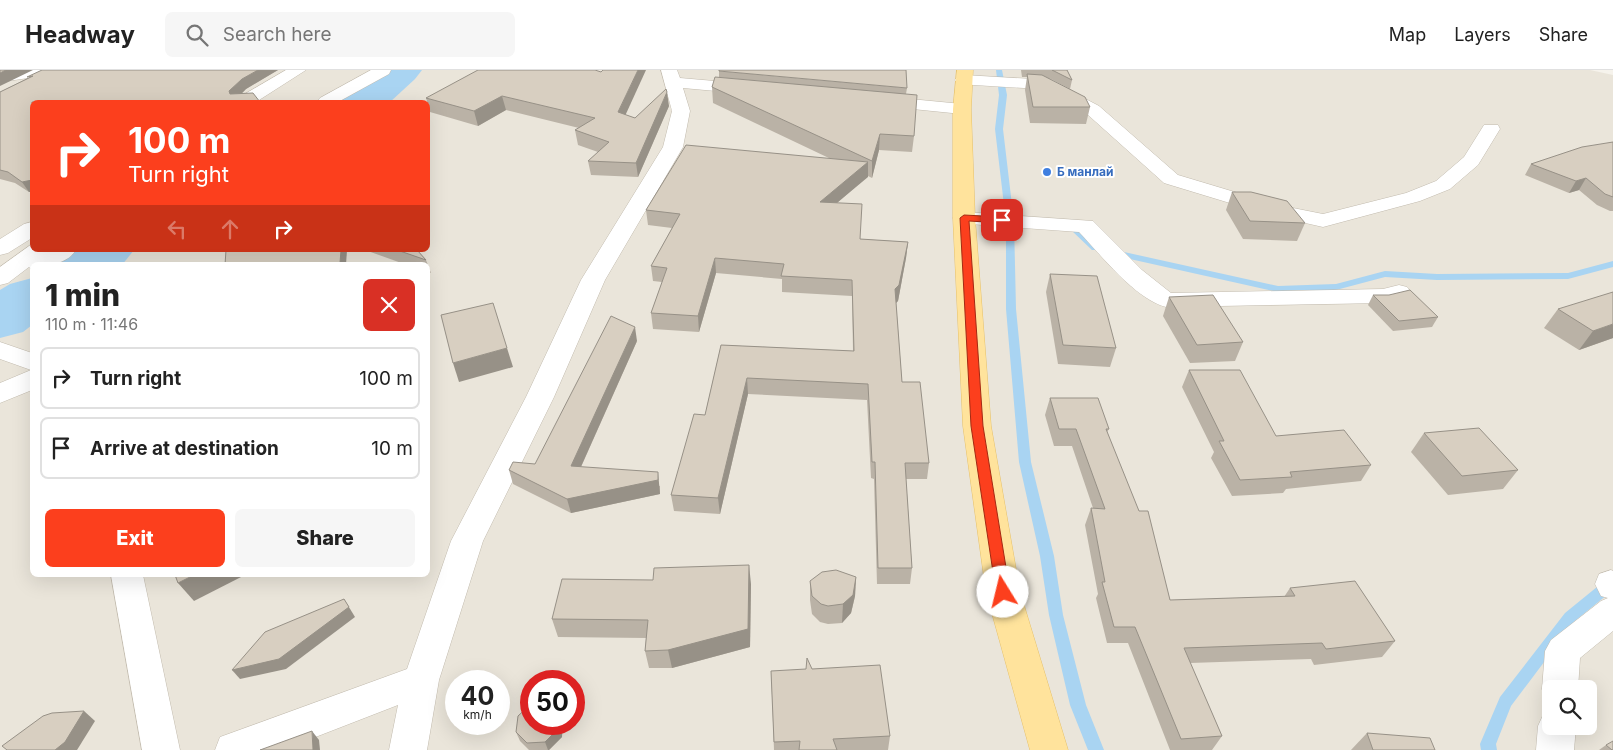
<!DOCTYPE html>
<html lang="en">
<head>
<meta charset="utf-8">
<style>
  :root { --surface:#fff; --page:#f6f6f6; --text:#222; --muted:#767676; --line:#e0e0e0; --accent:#fc3f1d }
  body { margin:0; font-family:Inter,sans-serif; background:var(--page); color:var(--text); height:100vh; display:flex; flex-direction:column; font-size:19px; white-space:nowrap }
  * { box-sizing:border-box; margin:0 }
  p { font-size:16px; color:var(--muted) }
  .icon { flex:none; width:28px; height:28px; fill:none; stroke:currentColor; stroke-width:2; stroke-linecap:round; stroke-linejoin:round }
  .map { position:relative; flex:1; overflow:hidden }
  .drawer { position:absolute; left:30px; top:192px; width:400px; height:315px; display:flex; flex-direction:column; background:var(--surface); border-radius:8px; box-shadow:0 5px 20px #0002 }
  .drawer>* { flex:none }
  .banner { position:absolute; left:30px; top:30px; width:400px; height:152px; border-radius:8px; box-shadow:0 5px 20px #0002; background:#fc3f1d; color:#fff; overflow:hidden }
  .controls { position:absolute; left:1542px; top:610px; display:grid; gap:10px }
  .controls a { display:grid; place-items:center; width:55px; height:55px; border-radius:8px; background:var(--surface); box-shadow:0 5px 20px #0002; font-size:25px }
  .speed { position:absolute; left:445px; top:600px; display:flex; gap:10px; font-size:25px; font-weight:700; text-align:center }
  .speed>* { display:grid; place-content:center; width:65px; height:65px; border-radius:50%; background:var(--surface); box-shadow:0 5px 20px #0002; line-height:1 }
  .speed small { font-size:12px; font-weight:400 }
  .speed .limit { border:8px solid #d22; background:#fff; color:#111 }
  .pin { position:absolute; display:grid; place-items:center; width:42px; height:42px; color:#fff; margin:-21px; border-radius:10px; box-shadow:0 2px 8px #0006 }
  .me { position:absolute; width:55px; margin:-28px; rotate:351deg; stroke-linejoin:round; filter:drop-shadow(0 0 4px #0008) }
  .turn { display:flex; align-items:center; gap:18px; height:105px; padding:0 15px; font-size:22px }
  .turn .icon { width:65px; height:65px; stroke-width:2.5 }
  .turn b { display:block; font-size:35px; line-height:42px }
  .lanes { display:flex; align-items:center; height:48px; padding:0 15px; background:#0003; justify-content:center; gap:25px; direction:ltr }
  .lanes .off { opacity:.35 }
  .round { display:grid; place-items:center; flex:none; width:52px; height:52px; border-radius:8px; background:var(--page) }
  .overview { display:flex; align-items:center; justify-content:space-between; height:85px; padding:0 15px }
  h1 { font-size:30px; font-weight:800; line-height:38px }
  .button { display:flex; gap:10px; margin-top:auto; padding:10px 15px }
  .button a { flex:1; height:58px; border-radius:8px; background:var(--accent); color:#fff; font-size:20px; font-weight:800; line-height:58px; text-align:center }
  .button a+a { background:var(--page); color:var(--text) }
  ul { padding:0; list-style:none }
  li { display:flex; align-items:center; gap:15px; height:62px; margin:0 10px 8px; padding:0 5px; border:2px solid var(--line); border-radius:8px }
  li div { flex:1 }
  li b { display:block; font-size:19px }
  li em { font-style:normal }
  header { display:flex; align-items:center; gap:30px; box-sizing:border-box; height:70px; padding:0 25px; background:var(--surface); border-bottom:1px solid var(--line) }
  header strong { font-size:24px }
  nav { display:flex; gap:28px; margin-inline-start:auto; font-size:18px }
  .search { width:350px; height:45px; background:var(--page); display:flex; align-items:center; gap:12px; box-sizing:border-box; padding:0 18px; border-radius:8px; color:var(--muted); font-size:19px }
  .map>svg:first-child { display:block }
  .residential { fill:#eae5da; fill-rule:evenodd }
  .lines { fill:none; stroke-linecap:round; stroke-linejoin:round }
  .stream { fill:#a9d4f2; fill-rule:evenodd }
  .river { fill:#a9d4f2; fill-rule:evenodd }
  .minor-casing { stroke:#c2bbae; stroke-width:1 }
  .major-casing { stroke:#e6c16a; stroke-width:1 }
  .minor { fill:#fff; fill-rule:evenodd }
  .major { fill:#ffe39c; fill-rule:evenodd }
  .wall { fill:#bab2a6 }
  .shaded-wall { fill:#979187 }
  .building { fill:#d8cfc1; stroke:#979187 }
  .route { fill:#fc3f1d; stroke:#a42913 }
  .shop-dot { fill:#3f7fe0; stroke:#fff; stroke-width:2 }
  .labels { text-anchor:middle; stroke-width:4; stroke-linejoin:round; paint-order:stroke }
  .far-shop-label { font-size:12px; font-weight:bold; fill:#366cbe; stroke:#fff; text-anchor:start }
</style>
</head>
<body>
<header>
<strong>Headway</strong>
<div class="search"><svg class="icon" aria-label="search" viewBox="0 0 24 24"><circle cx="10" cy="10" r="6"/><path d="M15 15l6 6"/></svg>Search here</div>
<nav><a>Map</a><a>Layers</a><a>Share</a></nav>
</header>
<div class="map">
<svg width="1613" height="680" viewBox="0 0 1613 680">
  <rect width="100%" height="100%" fill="#f6f3ec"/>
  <path class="residential" d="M0,0H1590L1613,5V680H0ZM32,32H428V180H32ZM32,195H428V505H32ZM456,611H499V654H456ZM531,611H574V654H531ZM1551,619H1589V656H1551Z"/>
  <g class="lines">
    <g class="stream">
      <polygon points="996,0 1002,0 1007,25 1003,59 1014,152 1016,239 1031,392 1054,486 1063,545 1086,635 1104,680 1088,680 1070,635 1049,545 1040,486 1019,392 1006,239 1006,152 995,59 999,25"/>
      <polygon points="1066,153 1077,156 1098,176 1098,180 1092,180 1071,160 1063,158 1063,154"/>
      <polygon points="1115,180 1278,216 1336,214 1385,201 1437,204 1568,203 1613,191 1613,197 1568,209 1437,210 1385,207 1336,220 1278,222 1112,185 1110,183"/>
      <polygon points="1613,506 1613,520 1575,551 1511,636 1496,674 1497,680 1481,680 1480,674 1500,627 1565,543 1608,508"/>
    </g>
    <g class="river">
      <polygon points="374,0 422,0 415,9 390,32 341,32 348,22"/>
      <polygon points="65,180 134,180 122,195 52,195"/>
      <polygon points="32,208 32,255 23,262 0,268 0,220 10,214"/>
    </g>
    <g class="minor-casing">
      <g id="minor">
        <polygon points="14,0 58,0 56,4 50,5 0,12 0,2"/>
        <polygon points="286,0 306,0 256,32 235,32 238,28"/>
        <polygon points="371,0 391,0 389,4 338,32 317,32 320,28"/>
        <polygon points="661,0 677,0 680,8 749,14 755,15 758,19 755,23 749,24 683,18 690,41 683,77 605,210 554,327 483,471 439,610 427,680 389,680 398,635 282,680 215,680 220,667 407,599 451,471 526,327 581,210 663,77 672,41"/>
        <polygon points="964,5 1050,10 1099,36 1178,105 1278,135 1323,144 1406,123 1436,111 1464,87 1484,55 1498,55 1500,59 1478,95 1450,119 1420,131 1323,157 1266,144 1164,113 1087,44 1040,19 958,14 955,10 958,6"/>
        <polygon points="879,26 962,34 968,35 971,39 968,43 962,44 873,35 870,31 873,27"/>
        <path d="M964,142L1093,151L1142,200L1171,223L1383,219L1399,215L1407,217L1411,222L1407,227L1383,233L1166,237C1135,229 1101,185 1079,162L956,153L953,148L956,143Z"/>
        <polygon points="32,152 32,168 8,183 0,185 0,169 24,154"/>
        <path d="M32,174V180H76C66,195 49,195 32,195V200L29,197L8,213L0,215V197Z"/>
        <polygon points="0,272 32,283 32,320 0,333 0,313 31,300 0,289"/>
        <polygon points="1611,500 1613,501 1613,561 1580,588 1578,619 1551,619 1551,632 1547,631 1542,619 1545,581 1551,570 1601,531 1608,528 1601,526 1595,514 1599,504"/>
        <polygon points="111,505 143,505 180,680 142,680"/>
        <polygon points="1551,641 1551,656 1576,656 1574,680 1536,680 1538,656 1544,643"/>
      </g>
    </g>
    <g class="major-casing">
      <polygon id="major" points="957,0 973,0 971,39 975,148 991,356 1020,522 1068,680 1030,680 986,522 963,356 953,148 953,39"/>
    </g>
    <use href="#minor" class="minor"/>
    <use href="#major" class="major"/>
  </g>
  <g class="wall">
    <polygon points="42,0 278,0 246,19 241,24 32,32 32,122 29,122 15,113 0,109 0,22 28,8"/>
    <polygon points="1021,0 1067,0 1072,10 1070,19 1049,8 1090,37 1086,54 1030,53 1025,20 1027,7 1022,7"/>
    <polygon points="719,1 907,18 906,24 914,66 912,82 879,80 872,108 868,106 837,133 860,169 908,172 906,188 898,231 896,233 902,312 929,393 927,409 906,409 912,498 910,514 877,514 874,409 871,408 867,330 748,324 720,444 674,441 671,425 705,345 721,275 853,281 852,226 782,222 782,209 716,203 699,262 653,259 651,243 662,212 653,211 651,196 672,158 648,155 646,140 831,89 713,33 712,17 719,8"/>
    <polygon points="601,2 626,45 635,48 669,36 638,107 591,105 588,91 598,82 578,75 575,60 579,58 506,40 478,56 430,42 426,28"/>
    <polygon points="1613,72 1613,141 1610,141 1597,135 1579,120 1569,123 1525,105 1531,94"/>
    <polygon points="1232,122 1305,153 1297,171 1243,169 1226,140"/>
    <polygon points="365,180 417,180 426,190 431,203 428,202 428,195 407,195"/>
    <polygon points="1050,204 1116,278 1110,297 1058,294 1046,222"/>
    <polygon points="1373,225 1438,247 1432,257 1393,261 1368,235"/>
    <polygon points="1169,227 1243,272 1235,291 1190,293 1163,246"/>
    <polygon points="1558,239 1613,268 1579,280 1544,258"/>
    <polygon points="637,271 581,397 660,416 660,424 571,443 513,414 509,400 535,394"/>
    <polygon points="1189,300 1276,366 1371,395 1361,411 1286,419 1283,423 1232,426 1211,388 1214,382 1182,317"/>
    <polygon points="1050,328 1109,359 1107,362 1170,530 1284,527 1290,518 1395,571 1382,587 1314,595 1311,589 1190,593 1222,666 1212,680 1170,680 1128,573 1107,573 1096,528 1098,524 1085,455 1091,438 1093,438 1072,376 1054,376 1045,345"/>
    <polygon points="1424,363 1518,400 1503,419 1448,425 1411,382"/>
    <polygon points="856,507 855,526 851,543 842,553 828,554 820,552 812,544 810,530 810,511"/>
    <polygon points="751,514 750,577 672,598 649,598 645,581 646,568 558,567 552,549"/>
    <polygon points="771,601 890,666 888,680 774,680"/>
    <polygon points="516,662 562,667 549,680 529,680 520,671"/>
    <polygon points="1367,663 1435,680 1351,680"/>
    <polygon points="1606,675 1613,680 1599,680"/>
  </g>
  <g class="shaded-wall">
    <polygon points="6,0 33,0 0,16 0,3"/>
    <polygon points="258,0 278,0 246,19 234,31 229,21 242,9"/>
    <polygon points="638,0 646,0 620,57 618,42"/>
    <polygon points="667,22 669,36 638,107 636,93"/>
    <polygon points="502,26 506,40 478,56 474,41"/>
    <polygon points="880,64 879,80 872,108 872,91"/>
    <polygon points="868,92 868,107 820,147 820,132"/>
    <polygon points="1586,108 1579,120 1569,123 1576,111"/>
    <polygon points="32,110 32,122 29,122 22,112"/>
    <polygon points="908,172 906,188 898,231 894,235 895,219"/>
    <polygon points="341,180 347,180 346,195 338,195"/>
    <polygon points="715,188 716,203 699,262 698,246"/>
    <polygon points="1613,254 1613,268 1579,280 1593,261"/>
    <polygon points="635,257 637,271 575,410 571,396"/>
    <polygon points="507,278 513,297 459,312 453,293"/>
    <polygon points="747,308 748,324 720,444 718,428"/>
    <polygon points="658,402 660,424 571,443 567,429"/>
    <polygon points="749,495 751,514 750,577 672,598 668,580"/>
    <polygon points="194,505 245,505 194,531 178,513"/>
    <polygon points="856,507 855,526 851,543 842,553 843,534"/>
    <polygon points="344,529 355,547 286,599 240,609 232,600"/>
    <polygon points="84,641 95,651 77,680 55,680"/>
    <polygon points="559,654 563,654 562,667 549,680 548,680 545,672"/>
    <polygon points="312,661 319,670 320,680 313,680"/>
  </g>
  <g class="building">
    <polygon points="0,0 6,0 0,3"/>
    <polygon points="42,0 258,0 242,9 229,21 230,24 253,23 260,32 32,32 32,110 22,112 8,102 0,100 0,22 33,6 27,7"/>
    <polygon points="478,0 595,0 601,2 603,0 638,0 618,42 635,48 666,19 667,22 636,93 588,91 609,72 575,60 595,48 502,26 474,41 426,28"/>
    <polygon points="719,0 906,0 907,18 719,1"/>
    <polygon points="1052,0 1067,0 1072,10"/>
    <polygon points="1027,4 1042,5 1085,27 1090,37 1033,37"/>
    <polygon points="715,7 917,25 914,66 880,64 872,91 712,17"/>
    <polygon points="1613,72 1613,127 1605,124 1586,108 1576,111 1531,94 1582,77"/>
    <polygon points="686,75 868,92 820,132 862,134 860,169 908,172 899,215 895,219 902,312 920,312 929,393 905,393 912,498 878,498 875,392 872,392 868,314 747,308 718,428 671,425 694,344 705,345 721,275 854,281 852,210 781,206 784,194 715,188 698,246 651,243 667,198 651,196 680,144 646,140"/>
    <polygon points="1232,122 1251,122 1287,131 1305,153 1250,151"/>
    <polygon points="226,180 341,180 340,193 338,195 225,195"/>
    <polygon points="397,180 417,180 426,190"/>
    <polygon points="1050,204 1097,206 1116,278 1063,275"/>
    <polygon points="1410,220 1438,247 1399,251 1373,225 1389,225"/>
    <polygon points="1613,222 1613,254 1593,261 1558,239"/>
    <polygon points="1213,225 1243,272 1197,275 1169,227"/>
    <polygon points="493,233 507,278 453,293 441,245"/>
    <polygon points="611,246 635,257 571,396 658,402 658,410 567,429 509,400 513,392 535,394"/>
    <polygon points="1189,300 1240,300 1276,366 1344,360 1371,395 1290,402 1292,407 1240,410 1219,371 1224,371"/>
    <polygon points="1050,328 1098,328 1109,359 1106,359 1139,441 1148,441 1170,530 1295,526 1290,518 1355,511 1395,571 1326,579 1322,573 1184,578 1222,666 1181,669 1135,557 1114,557 1102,512 1105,512 1091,438 1105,439 1076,359 1059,359"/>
    <polygon points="1479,358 1518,400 1462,406 1424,363"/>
    <polygon points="749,495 748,559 668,580 645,581 648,550 552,549 562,509 653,510 654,498"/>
    <polygon points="836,500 856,507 853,525 843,534 828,536 821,534 812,526 810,511 822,502"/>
    <polygon points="175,505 194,505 178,513"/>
    <polygon points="344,529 349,537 279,589 232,600 265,562"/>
    <polygon points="807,588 812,599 880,595 890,666 833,669 837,680 799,680 800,671 774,672 771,601 806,599"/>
    <polygon points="531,634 531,654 559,654 559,658 545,672 527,673 516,662 518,646"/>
    <polygon points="84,641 65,672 55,680 7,680 2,676 43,646 52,643"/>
    <polygon points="312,661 313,680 260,680"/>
    <polygon points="1367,663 1430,668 1435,680 1373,680"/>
    <polygon points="1613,671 1613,680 1612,680 1606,675"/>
  </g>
  <polygon class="route" points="964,145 1002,147 1006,150 1002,153 969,151 983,356 1010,522 1008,526 998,526 996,522 971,356 960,148"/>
  <circle class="shop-dot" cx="1047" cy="102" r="5"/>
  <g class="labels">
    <g class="far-shop-label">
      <text x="1057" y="106">Б манлай</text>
    </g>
  </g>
</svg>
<div class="controls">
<a><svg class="icon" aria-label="search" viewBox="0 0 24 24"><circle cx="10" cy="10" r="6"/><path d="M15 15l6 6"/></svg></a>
</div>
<div class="speed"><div>40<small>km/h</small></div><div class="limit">50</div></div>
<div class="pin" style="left:1002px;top:150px;background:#d93025"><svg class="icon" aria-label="arrive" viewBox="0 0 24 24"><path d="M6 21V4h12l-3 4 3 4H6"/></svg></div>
<svg class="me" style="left:1003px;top:522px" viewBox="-20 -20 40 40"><circle r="19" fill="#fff"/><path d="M0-13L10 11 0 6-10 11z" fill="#fc3f1d"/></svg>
<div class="banner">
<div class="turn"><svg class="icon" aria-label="right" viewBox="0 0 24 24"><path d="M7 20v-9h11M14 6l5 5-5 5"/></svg><div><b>100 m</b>Turn right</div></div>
<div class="lanes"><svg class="icon off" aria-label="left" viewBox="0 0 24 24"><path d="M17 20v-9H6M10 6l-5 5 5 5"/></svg><svg class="icon off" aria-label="ahead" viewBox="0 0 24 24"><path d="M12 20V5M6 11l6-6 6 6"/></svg><svg class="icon" aria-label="right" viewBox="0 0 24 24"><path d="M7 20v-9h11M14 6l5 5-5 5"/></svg></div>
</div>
<section class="drawer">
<div class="overview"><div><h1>1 min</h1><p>110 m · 11:46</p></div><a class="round" style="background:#d93025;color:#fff"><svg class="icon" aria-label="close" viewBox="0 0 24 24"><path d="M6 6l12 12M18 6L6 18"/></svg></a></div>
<ul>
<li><svg class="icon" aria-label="right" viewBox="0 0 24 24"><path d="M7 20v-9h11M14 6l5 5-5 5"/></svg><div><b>Turn right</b></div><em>100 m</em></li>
<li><svg class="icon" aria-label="arrive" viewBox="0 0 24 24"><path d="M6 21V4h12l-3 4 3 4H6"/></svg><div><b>Arrive at destination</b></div><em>10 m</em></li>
</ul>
<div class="button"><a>Exit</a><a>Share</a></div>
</section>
</div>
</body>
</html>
